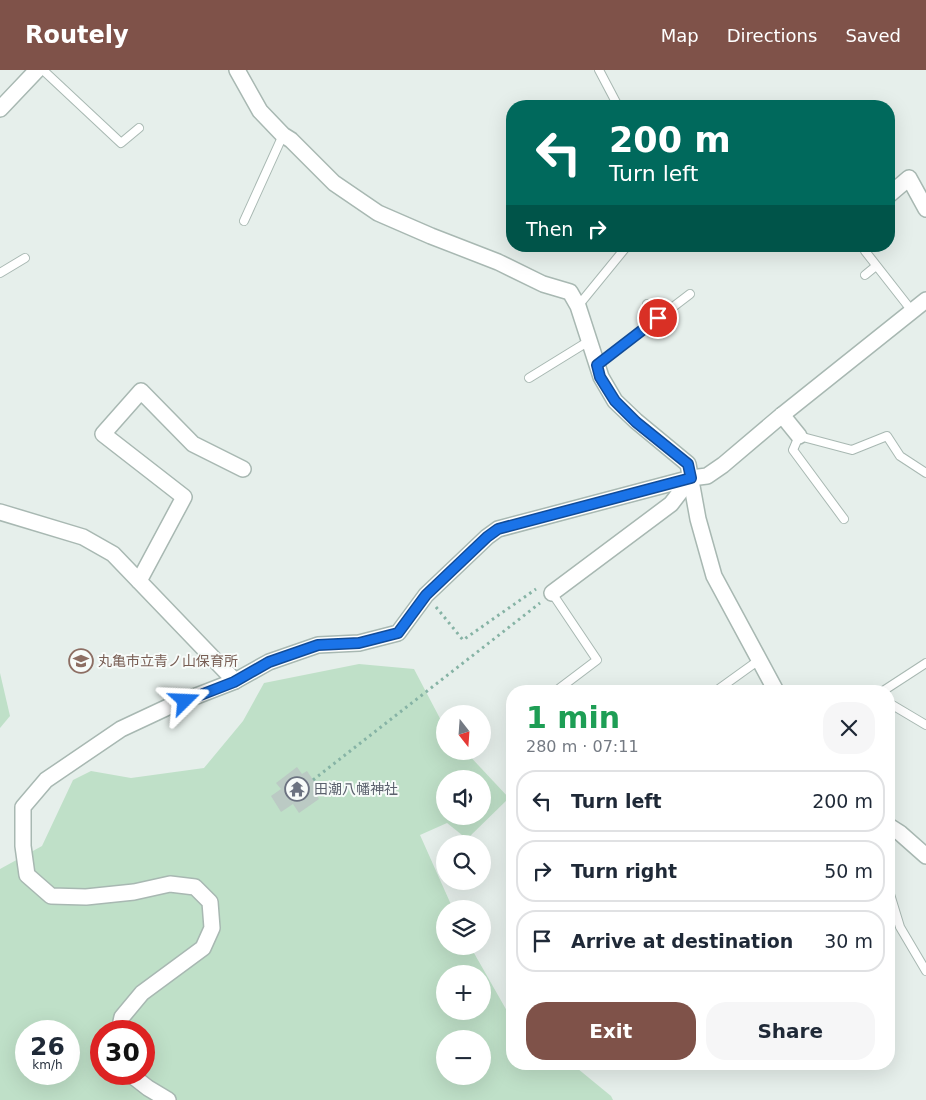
<!DOCTYPE html>
<html lang="en">
<head>
<meta charset="utf-8">
<style>
  :root { --surface:#fff; --page:#f6f6f7; --text:#1f2937; --muted:#747a83; --line:#e0e1e3; --accent:#7f5249 }
  body { margin:0; font-family:"DejaVu Sans","Noto Sans JP",sans-serif; background:var(--page); color:var(--text); height:100vh; display:flex; flex-direction:column; font-size:19px; white-space:nowrap }
  * { box-sizing:border-box; margin:0 }
  p { font-size:16px; color:var(--muted) }
  .icon { flex:none; width:28px; height:28px; fill:none; stroke:currentColor; stroke-width:2; stroke-linecap:round; stroke-linejoin:round }
  .map { position:relative; flex:1; overflow:hidden }
  .panel { position:absolute; left:506px; top:615px; width:389px; height:385px; display:flex; flex-direction:column; background:var(--surface); border-radius:20px; box-shadow:0 5px 20px #0002 }
  .panel>* { flex:none }
  .banner { position:absolute; left:506px; top:30px; width:389px; height:152px; border-radius:20px; box-shadow:0 5px 20px #0002; background:#00695c; color:#fff; overflow:hidden }
  .needle { width:32px; rotate:163deg }
  .controls { position:absolute; left:436px; top:635px; display:grid; gap:10px }
  .controls a { display:grid; place-items:center; width:55px; height:55px; border-radius:50%; background:var(--surface); box-shadow:0 5px 20px #0002; font-size:25px }
  .speed { position:absolute; left:15px; top:950px; display:flex; gap:10px; font-size:25px; font-weight:700; text-align:center }
  .speed>* { display:grid; place-content:center; width:65px; height:65px; border-radius:50%; background:var(--surface); box-shadow:0 5px 20px #0002; line-height:1 }
  .speed small { font-size:12px; font-weight:400 }
  .speed .limit { border:8px solid #d22; background:#fff; color:#111 }
  .pin { position:absolute; display:grid; place-items:center; width:42px; height:42px; color:#fff; margin:-21px; border:2px solid #fff; border-radius:50%; box-shadow:0 1px 5px #0007 }
  .me { position:absolute; width:55px; margin:-28px; rotate:69deg; stroke-linejoin:round; filter:drop-shadow(0 0 4px #0008) }
  .turn { display:flex; align-items:center; gap:18px; height:105px; padding:0 20px; font-size:22px }
  .turn .icon { width:65px; height:65px; stroke-width:2.5 }
  .turn b { display:block; font-size:35px; line-height:42px }
  .then { display:flex; align-items:center; height:48px; padding:0 20px; background:#0003; gap:10px; font-size:19px }
  .round { display:grid; place-items:center; flex:none; width:52px; height:52px; border-radius:20px; background:var(--page) }
  .headline { display:flex; align-items:center; justify-content:space-between; height:85px; padding:0 20px }
  h1 { font-size:30px; font-weight:800; line-height:38px; color:#1e9e55 }
  .button { display:flex; gap:10px; margin-top:auto; padding:10px 20px }
  .button a { flex:1; height:58px; border-radius:20px; background:var(--accent); color:#fff; font-size:20px; font-weight:800; line-height:58px; text-align:center }
  .button a+a { background:var(--page); color:var(--text) }
  ul { padding:0; list-style:none }
  li { display:flex; align-items:center; gap:15px; height:62px; margin:0 10px 8px; padding:0 10px; border:2px solid var(--line); border-radius:20px }
  li div { flex:1 }
  li b { display:block; font-size:19px }
  li em { font-style:normal }
  header { display:flex; align-items:center; gap:30px; box-sizing:border-box; height:70px; padding:0 25px; background:var(--accent); color:#fff }
  header strong { font-size:24px }
  nav { display:flex; gap:28px; margin-inline-start:auto; font-size:18px }
  .map>svg:first-child { display:block }
  .green { fill:#bfe0c8; fill-rule:evenodd }
  .building { fill:#bbcac4 }
  .lines { fill:none; stroke-linecap:round; stroke-linejoin:round }
  .service-casing { stroke:#a8b8b2; stroke-width:10 }
  .minor-casing { stroke:#a8b8b2; stroke-width:18 }
  .path { stroke:#86b3a5; stroke-width:3; stroke-dasharray:2.5 4; stroke-linecap:butt }
  .service { stroke:#fff; stroke-width:8 }
  .minor { stroke:#fff; stroke-width:15 }
  .route-casing { stroke:#114b97; stroke-width:12 }
  .route { stroke:#1a73e8; stroke-width:9 }
  .labels { text-anchor:middle; stroke-width:4; stroke-linejoin:round; paint-order:stroke }
  .education-label { font-size:14px; fill:#785e54; stroke:#f7fbf9; text-anchor:start }
  .worship-label { font-size:14px; fill:#5b616d; stroke:#f7fbf9; text-anchor:start }
</style>
</head>
<body>
<header>
<strong>Routely</strong>
<nav><a>Map</a><a>Directions</a><a>Saved</a></nav>
</header>
<div class="map">
<svg width="926" height="1030" viewBox="0 0 926 1030">
  <rect width="100%" height="100%" fill="#e6efeb"/>
  <g class="green">
    <path d="M359,594L414,599L445,658V681H465L509,728L467,769L447,753L420,765L453,839H445V876H470L507,941L512,946V994H572L611,1026L613,1030H0V799L42,776L73,710L91,701L131,708L204,698L243,651L264,613ZM445,709H482V746H445ZM445,904H482V941H445ZM26,961H69V1004H26ZM101,961H144V1004H101ZM445,969H482V1006H445Z"/>
    <polygon points="0,603 10,646 0,658"/>
  </g>
  <polygon class="building" points="297,697 302,704 307,701 318,717 313,720 319,729 299,743 293,734 281,742 271,726 281,719 276,713"/>
  <g class="lines">
    <g class="service-casing">
      <g id="service">
        <polyline points="43,0 121,73 139,58"/>
        <polyline points="599,0 618,36"/>
        <polyline points="244,151 283,65"/>
        <polyline points="865,181 912,241"/>
        <polyline points="0,203 25,188"/>
        <polyline points="865,205 876,196"/>
        <polyline points="647,234 659,248"/>
        <polyline points="578,236 627,176"/>
        <polyline points="597,295 690,224"/>
        <polyline points="529,308 589,271"/>
        <polyline points="844,449 793,380 799,366 852,380 887,366 900,386 926,403"/>
        <polyline points="552,523 597,590 556,621"/>
        <polyline points="716,621 759,590"/>
        <polyline points="883,621 926,593"/>
        <polyline points="889,633 926,655"/>
        <polyline points="889,821 900,857 926,901"/>
      </g>
    </g>
    <g class="minor-casing">
      <g id="minor">
        <polyline points="237,0 260,41 283,65 291,70 334,113 378,143 431,166 498,192 543,214 570,222 578,236 601,307 615,331 636,351 688,394 698,449 714,506 776,621"/>
        <polyline points="0,39 37,0"/>
        <polyline points="889,125 909,108 926,139"/>
        <polyline points="782,345 799,366"/>
        <polyline points="0,442 83,467 113,484 235,611"/>
        <polyline points="139,511 184,427 103,364 141,321 193,374 243,399"/>
        <polyline points="552,523 671,434 691,408"/>
        <polyline points="889,756 900,763 926,786"/>
        <polyline points="119,961 122,947 142,923 203,878 212,858 210,832 195,817 170,814 134,822 86,827 51,826 27,805 23,776 23,737 46,710 121,659 168,637 235,611 269,592 318,575 359,573 398,563 426,525 487,467 498,459 691,408 707,406 723,395 782,345 926,230"/>
        <polyline points="130,1004 148,1018 168,1030"/>
      </g>
    </g>
    <g class="path">
      <polyline points="436,537 463,570 536,519"/>
      <polyline points="313,710 540,533"/>
    </g>
    <use href="#service" class="service"/>
    <use href="#minor" class="minor"/>
  </g>
  <g class="lines">
    <g class="route-casing">
      <polyline id="route" points="185,631 234,612 269,592 318,575 359,573 398,563 426,525 487,467 498,459 691,408 688,394 636,352 615,331 600,307 597,295 658,248"/>
    </g>
    <use href="#route" class="route"/>
  </g>
  <defs>
    <g id="school-ring" transform="scale(1.25)"><circle r="9.5" fill="#f7fbf9" stroke="#8d6e63" stroke-width="1.5"/><path d="M0-5L7-2L0 1L-7-2ZM-4 1L0 2.5L4 1V4Q0 6-4 4Z" fill="#8d6e63"/></g>
    <g id="temple-ring" transform="scale(1.25)"><circle r="9.5" fill="#f7fbf9" stroke="#6b7280" stroke-width="1.5"/><path d="M0-6L5-2H3V0L6.5 2.5H4V6H1.5V3h-3V6H-4V2.5H-6.5L-3 0V-2H-5Z" fill="#6b7280"/></g>
  </defs>
  <g fill-rule="evenodd">
    <use href="#school-ring" x="81" y="591"/>
    <use href="#temple-ring" x="297" y="719"/>
  </g>
  <g class="labels">
    <g class="education-label">
      <text x="98" y="596">丸亀市立青ノ山保育所</text>
    </g>
    <g class="worship-label">
      <text x="314" y="724">田潮八幡神社</text>
    </g>
  </g>
</svg>
<div class="controls">
<a><svg class="needle" viewBox="-14 -14 28 28"><path d="M0-13l5 13h-10z" fill="#e53935"/><path d="M0 13l5-13h-10z" fill="#747a83"/></svg></a>
<a><svg class="icon" aria-label="sound" viewBox="0 0 24 24"><path d="M4 9h4l5-4v14l-5-4H4zM17 9q2 3 0 6"/></svg></a>
<a><svg class="icon" aria-label="search" viewBox="0 0 24 24"><circle cx="10" cy="10" r="6"/><path d="M15 15l6 6"/></svg></a>
<a><svg class="icon" aria-label="layers" viewBox="0 0 24 24"><path d="M12 4l9 5-9 5-9-5zM3 14l9 5 9-5"/></svg></a>
<a>+</a>
<a>−</a>
</div>
<div class="speed"><div>26<small>km/h</small></div><div class="limit">30</div></div>
<div class="pin" style="left:658px;top:248px;background:#d93025"><svg class="icon" aria-label="arrive" viewBox="0 0 24 24"><path d="M6 21V4h12l-3 4 3 4H6"/></svg></div>
<svg class="me" style="left:185px;top:631px" viewBox="-20 -20 40 40"><path d="M0-17L14 15 0 8-14 15z" fill="#1a73e8" stroke="#fff" stroke-width="4"/></svg>
<div class="banner">
<div class="turn"><svg class="icon" aria-label="left" viewBox="0 0 24 24"><path d="M17 20v-9H6M10 6l-5 5 5 5"/></svg><div><b>200 m</b>Turn left</div></div>
<div class="then">Then<svg class="icon" aria-label="right" viewBox="0 0 24 24"><path d="M7 20v-9h11M14 6l5 5-5 5"/></svg></div>
</div>
<section class="panel">
<div class="headline"><div><h1>1 min</h1><p>280 m · 07:11</p></div><a class="round"><svg class="icon" aria-label="close" viewBox="0 0 24 24"><path d="M6 6l12 12M18 6L6 18"/></svg></a></div>
<ul>
<li><svg class="icon" aria-label="left" viewBox="0 0 24 24"><path d="M17 20v-9H6M10 6l-5 5 5 5"/></svg><div><b>Turn left</b></div><em>200 m</em></li>
<li><svg class="icon" aria-label="right" viewBox="0 0 24 24"><path d="M7 20v-9h11M14 6l5 5-5 5"/></svg><div><b>Turn right</b></div><em>50 m</em></li>
<li><svg class="icon" aria-label="arrive" viewBox="0 0 24 24"><path d="M6 21V4h12l-3 4 3 4H6"/></svg><div><b>Arrive at destination</b></div><em>30 m</em></li>
</ul>
<div class="button"><a>Exit</a><a>Share</a></div>
</section>
</div>
</body>
</html>
